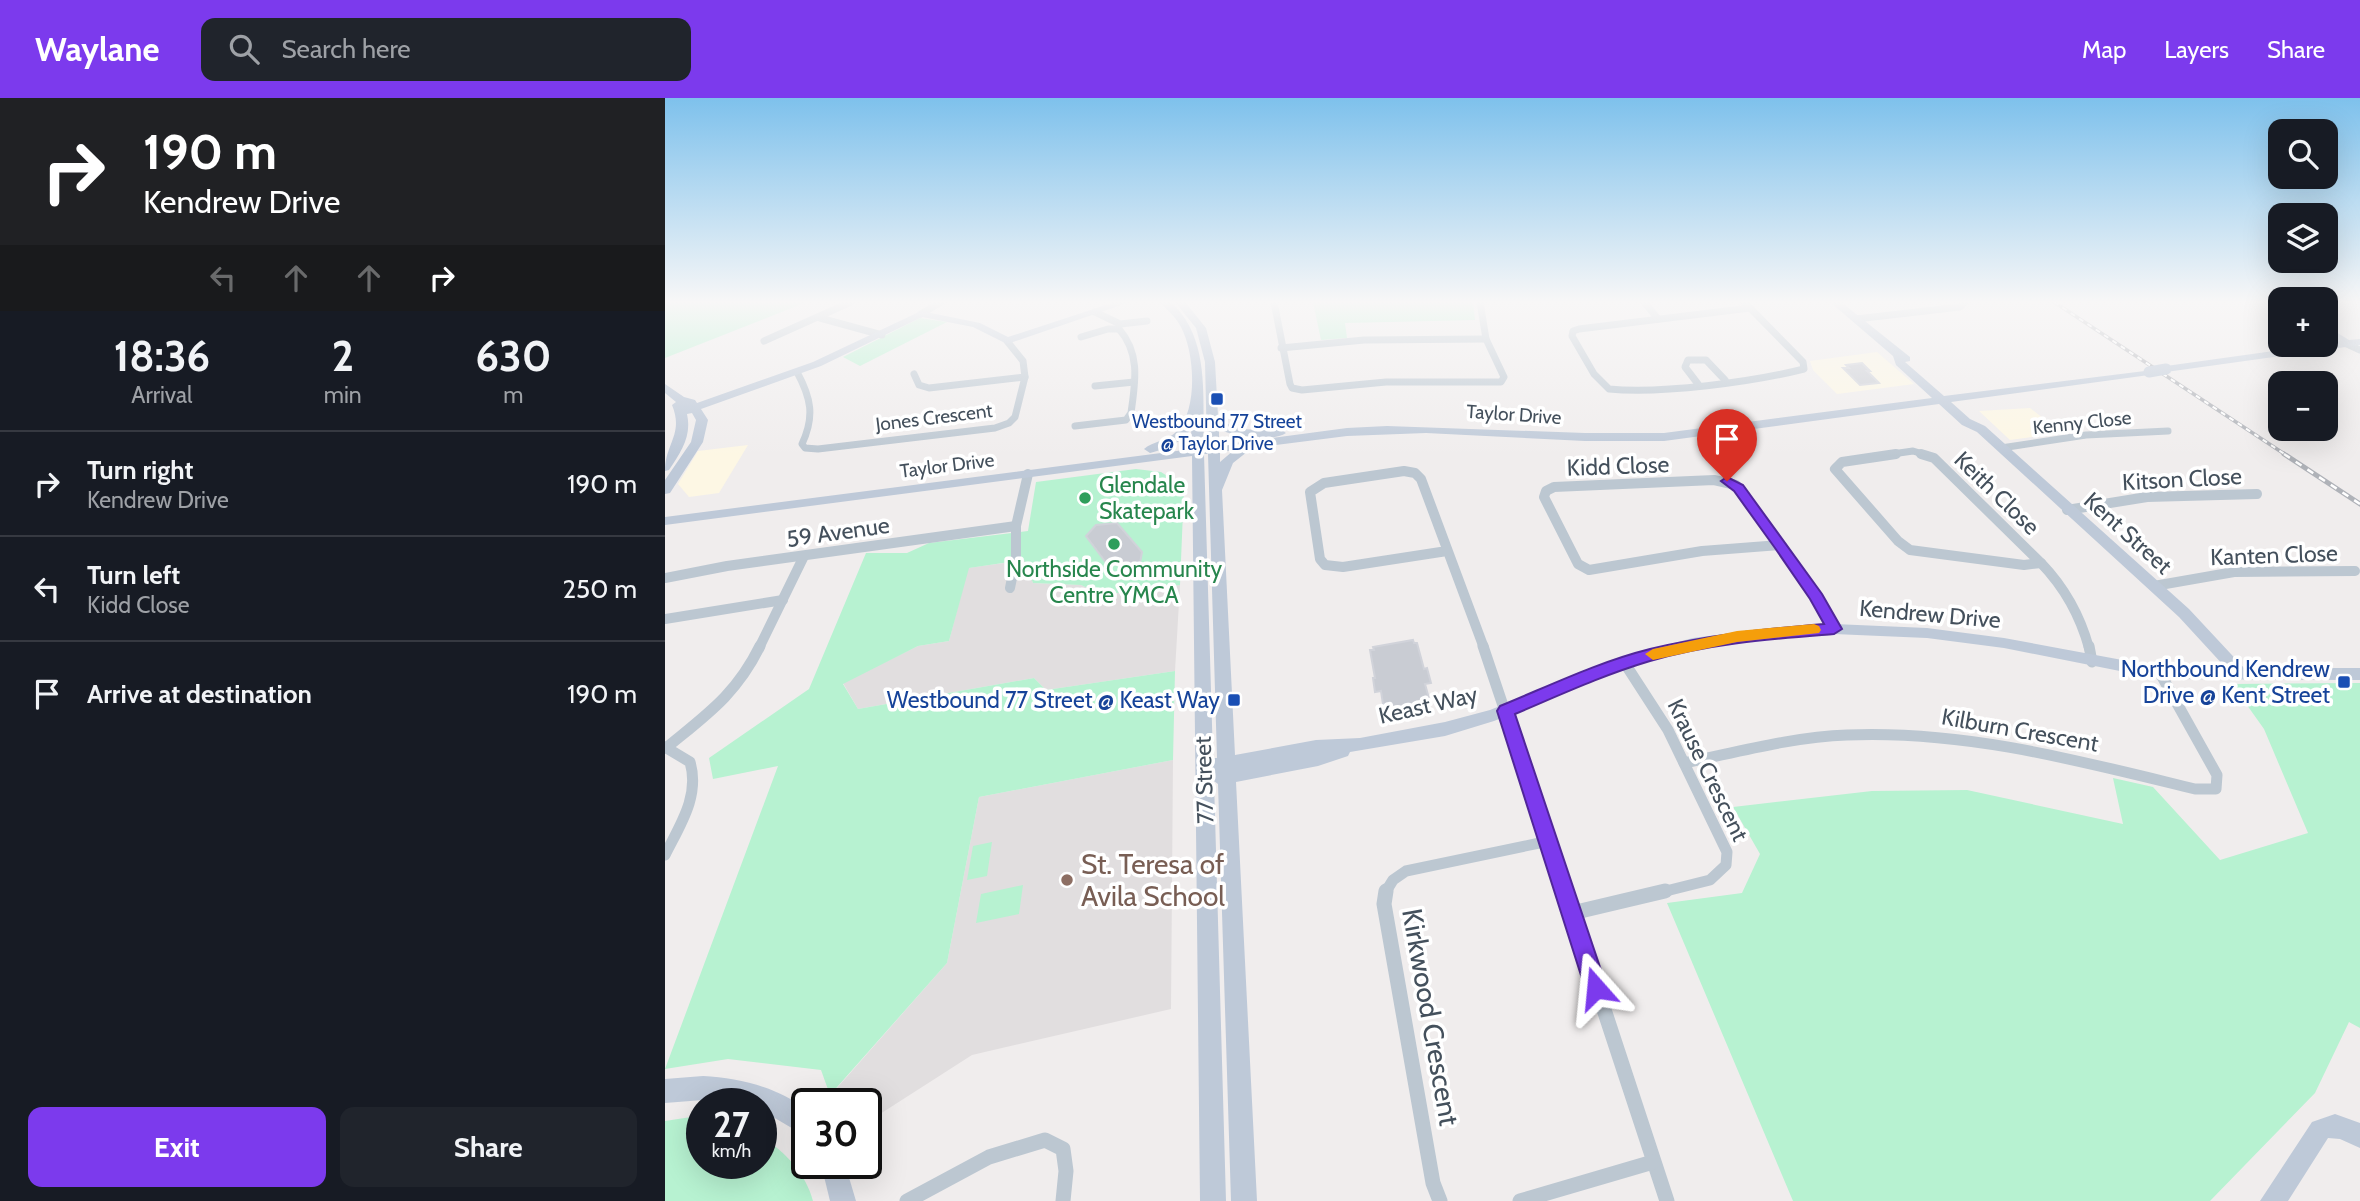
<!DOCTYPE html>
<html lang="en">
<head>
<meta charset="utf-8">
<style>
  :root { --surface:#171b24; --page:#20242c; --text:#f1f3f6; --muted:#9ea1a6; --line:#363941; --accent:#7c3aed }
  body { margin:0; font-family:Cabin,sans-serif; background:var(--page); color:var(--text); height:100vh; display:flex; flex-direction:column; font-size:26px; white-space:nowrap }
  * { box-sizing:border-box; margin:0 }
  p { font-size:23px; color:var(--muted) }
  .icon { flex:none; width:38px; height:38px; fill:none; stroke:currentColor; stroke-width:2; stroke-linecap:round; stroke-linejoin:round }
  .map { position:relative; flex:1; overflow:hidden }
  .drawer { display:flex; flex-direction:column; background:var(--surface); width:665px }
  .drawer>* { flex:none }
  .hud { background:#202124; color:#fff; overflow:hidden }
  .controls { position:absolute; left:1603px; top:21px; display:grid; gap:14px }
  .controls a { display:grid; place-items:center; width:70px; height:70px; border-radius:14px; background:var(--surface); box-shadow:0 7px 28px #0002; font-size:35px }
  .speed { position:absolute; left:21px; top:990px; display:flex; gap:14px; font-size:35px; font-weight:700; text-align:center }
  .speed>* { display:grid; place-content:center; width:91px; height:91px; border-radius:50%; background:var(--surface); box-shadow:0 7px 28px #0002; line-height:1 }
  .speed small { font-size:18px; font-weight:400 }
  .speed .limit { border:4px solid #111; border-radius:10px; background:#fff; color:#111 }
  .pin { position:absolute; display:grid; place-items:center; width:60px; height:60px; color:#fff; margin:-72px -30px; border-radius:50% 50% 50% 0; rotate:-45deg; box-shadow:0 0 7px #0007 }
  .pin .icon { rotate:45deg }
  .me { position:absolute; width:77px; margin:-38px; rotate:342deg; stroke-linejoin:round; filter:drop-shadow(0 0 5px #0008) }
  .turn { display:flex; align-items:center; gap:24px; height:147px; padding:0 28px; font-size:32px }
  .turn .icon { width:91px; height:91px; stroke-width:2.5 }
  .turn b { display:block; font-size:49px; line-height:60px }
  .lanes { display:flex; align-items:center; height:66px; padding:0 28px; background:#0003; justify-content:center; gap:35px; direction:ltr }
  .lanes .off { opacity:.35 }
  .eta { display:flex; justify-content:space-evenly; align-items:center; height:119px; text-align:center }
  .eta b { font-size:42px; font-weight:700; line-height:49px }
  .cta { display:flex; gap:14px; margin-top:auto; padding:14px 28px }
  .cta a { flex:1; height:80px; border-radius:14px; background:var(--accent); color:#fff; font-size:28px; font-weight:700; line-height:80px; text-align:center }
  .cta a+a { background:var(--page); color:var(--text) }
  ul { padding:0; list-style:none }
  li { display:flex; align-items:center; gap:21px; height:105px; padding:0 28px; border-top:2px solid var(--line) }
  li div { flex:1 }
  li b { display:block; font-size:26px }
  li em { font-style:normal }
  header { display:flex; align-items:center; gap:42px; box-sizing:border-box; height:98px; padding:0 35px; background:var(--accent); color:#fff }
  header strong { font-size:33px }
  nav { display:flex; gap:38px; margin-inline-start:auto; font-size:24px }
  .search { width:490px; height:63px; background:var(--page); display:flex; align-items:center; gap:18px; box-sizing:border-box; padding:0 24px; border-radius:14px; color:var(--muted); font-size:26px }
  main { display:flex; flex:1; min-height:0 }
  .map>svg:first-child { display:block }
  .commercial { fill:#fdf7e4 }
  .education { fill:#e1dedf }
  .green { fill:#b7f2d1 }
  .building { fill:#c9ccd3; stroke:#d1d3da; stroke-width:2 }
  .lines { fill:none; stroke-linecap:round; stroke-linejoin:round }
  .street-far3 { stroke:#bcc7d1; stroke-width:7 }
  .street-far2 { stroke:#bcc7d1; stroke-width:10 }
  .street-far1 { stroke:#bcc7d1; stroke-width:11 }
  .street { stroke:#bcc7d1; stroke-width:15 }
  .secondary { fill:#bec9d8; fill-rule:evenodd }
  .rail-far1-casing { stroke:#afb2b8; stroke-width:3.5 }
  .rail-casing { stroke:#afb2b8; stroke-width:5 }
  .rail-far1 { stroke:#fff; stroke-width:2; stroke-dasharray:5; stroke-linecap:butt }
  .rail { stroke:#fff; stroke-width:2.5; stroke-dasharray:7; stroke-linecap:butt }
  .secondary-bridge { stroke:#bec9d8; stroke-width:11 }
  .route { fill:#7c3aed; stroke:#51269a; stroke-width:2 }
  .slow { fill:#f59e0b }
  .transit-dot { fill:#1a4fb4; stroke:#fff; stroke-width:2.5 }
  .leisure-dot { fill:#2e9e5b; stroke:#fff; stroke-width:2.5 }
  .education-dot { fill:#8d6e63; stroke:#fff; stroke-width:2.5 }
  .labels { text-anchor:middle; stroke-width:7; stroke-linejoin:round; paint-order:stroke }
  .far-street-label { font-size:19px; fill:#44505c; stroke:#fff }
  .far-transit-label { font-size:19px; fill:#164399; stroke:#fff }
  .street-label { font-size:23px; fill:#44505c; stroke:#fff }
  .leisure-label { font-size:23px; fill:#27864d; stroke:#fff; text-anchor:start }
  .transit-label { font-size:23px; fill:#164399; stroke:#fff; text-anchor:end }
  .near-education-label { font-size:28px; fill:#785e54; stroke:#fff; text-anchor:start }
  .near-street-label { font-size:28px; fill:#44505c; stroke:#fff }
</style>
</head>
<body>
<header>
<strong>Waylane</strong>
<div class="search"><svg class="icon" aria-label="search" viewBox="0 0 24 24"><circle cx="10" cy="10" r="6"/><path d="M15 15l6 6"/></svg>Search here</div>
<nav><a>Map</a><a>Layers</a><a>Share</a></nav>
</header>
<main>
<section class="drawer">
<div class="hud">
<div class="turn"><svg class="icon" aria-label="right" viewBox="0 0 24 24"><path d="M7 20v-9h11M14 6l5 5-5 5"/></svg><div><b>190 m</b>Kendrew Drive</div></div>
<div class="lanes"><svg class="icon off" aria-label="left" viewBox="0 0 24 24"><path d="M17 20v-9H6M10 6l-5 5 5 5"/></svg><svg class="icon off" aria-label="ahead" viewBox="0 0 24 24"><path d="M12 20V5M6 11l6-6 6 6"/></svg><svg class="icon off" aria-label="ahead" viewBox="0 0 24 24"><path d="M12 20V5M6 11l6-6 6 6"/></svg><svg class="icon" aria-label="right" viewBox="0 0 24 24"><path d="M7 20v-9h11M14 6l5 5-5 5"/></svg></div>
</div>
<div class="eta">
<div><b>18:36</b><p>Arrival</p></div>
<div><b>2</b><p>min</p></div>
<div><b>630</b><p>m</p></div>
</div>
<ul>
<li><svg class="icon" aria-label="right" viewBox="0 0 24 24"><path d="M7 20v-9h11M14 6l5 5-5 5"/></svg><div><b>Turn right</b><p>Kendrew Drive</p></div><em>190 m</em></li>
<li><svg class="icon" aria-label="left" viewBox="0 0 24 24"><path d="M17 20v-9H6M10 6l-5 5 5 5"/></svg><div><b>Turn left</b><p>Kidd Close</p></div><em>250 m</em></li>
<li><svg class="icon" aria-label="arrive" viewBox="0 0 24 24"><path d="M6 21V4h12l-3 4 3 4H6"/></svg><div><b>Arrive at destination</b></div><em>190 m</em></li>
</ul>
<div class="cta"><a>Exit</a><a>Share</a></div>
</section>
<div class="map">
<svg width="1695" height="1103" viewBox="0 0 1695 1103">
  <rect width="100%" height="100%" fill="#f0eded"/>
  <g class="commercial">
    <polygon points="1212,254 1249,286 1172,296 1148,272 1145,263"/>
    <polygon points="1365,310 1397,335 1345,342 1314,313"/>
    <polygon points="83,347 54,395 24,399 13,386 33,353"/>
  </g>
  <g class="education">
    <polygon points="360,462 368,485 416,487 437,497 515,487 510,573 381,592 369,580 193,611 178,585 253,548 284,543 303,470"/>
    <polygon points="508,662 506,911 307,957 201,1025 201,1006 170,1006 165,998 282,865 314,699"/>
  </g>
  <g class="green">
    <polygon points="0,204 142,204 0,260"/>
    <polygon points="648,204 808,204 810,222 680,225 682,240 656,242"/>
    <polygon points="255,220 282,224 195,268 178,259"/>
    <polygon points="471,371 496,374 519,389 515,487 437,497 416,487 368,485 359,462 304,470 284,543 253,548 178,586 193,611 369,580 381,592 510,573 508,662 314,699 282,865 165,997 156,972 63,961 0,971 113,668 48,681 44,660 144,591 201,455 242,455 264,445 363,433 371,384"/>
    <polygon points="1695,585 1695,930 1684,924 1650,995 1545,1103 1128,1103 1002,805 1077,795 1095,756 1068,709 1207,693 1302,692 1458,726 1448,680 1488,689 1555,762 1643,735 1599,631 1567,586"/>
    <polygon points="327,744 322,778 302,782 308,748"/>
    <polygon points="358,787 354,816 311,825 316,796"/>
    <path d="M26,1019L37,1020V1066H96V1039C120,1053 141,1076 148,1103H0V1023Z"/>
  </g>
  <g class="building">
    <polygon points="1197,265 1205,273 1202,273 1214,285 1195,287 1178,270 1184,270 1181,267"/>
    <polygon points="452,425 477,454 475,465 458,467 455,464 442,466 421,438 431,427"/>
    <polygon points="748,542 749,545 752,545 759,571 762,570 766,585 760,586 765,604 752,607 752,612 731,615 729,611 719,613 716,593 710,594 708,580 710,580 705,552 709,552 708,549"/>
  </g>
  <g class="lines">
    <g class="street-far3">
      <polyline points="609,204 625,286 627,290 637,292 721,284 836,284 839,279 821,241 815,204"/>
      <polyline points="979,204 993,221"/>
      <polyline points="1079,204 1085,210"/>
      <path d="M1085,210L1138,264L1139,271C1087,284 997,296 944,291L929,276L907,238L908,233L914,231Z"/>
      <polyline points="430,214 455,226 482,223"/>
      <polyline points="256,216 276,204"/>
      <polyline points="155,220 217,237"/>
      <polyline points="1191,221 1295,209 1300,204"/>
      <polyline points="416,239 443,231 454,231"/>
      <polyline points="99,243 186,204"/>
      <polyline points="1682,246 1695,252"/>
      <polyline points="616,250 699,242 821,241"/>
      <path d="M132,274C146,300 150,318 137,346L140,350L153,351L330,330L344,325L350,319L360,279L358,263L342,243"/>
      <polyline points="249,276 254,287 264,290 360,279"/>
      <polyline points="1033,286 1020,269 1023,262 1041,262 1060,282"/>
      <polyline points="430,288 469,284"/>
      <path d="M410,328L461,322L466,315C470,285 476,256 454,231"/>
      <polyline points="1336,350 1421,337 1503,333"/>
      <polyline points="1220,357 1248,353 1261,357"/>
    </g>
    <g class="street-far2">
      <polyline points="1231,356 1177,364 1170,371 1233,443 1245,452 1359,467 1376,465 1269,360 1256,356"/>
      <polygon points="1049,382 1071,387 1115,447 1037,453 924,472 913,466 879,399 881,393 889,389"/>
      <polyline points="1402,412 1482,399 1592,396"/>
      <polyline points="1115,447 1152,499 1169,531"/>
      <polyline points="782,453 678,469 660,467 655,461 645,394 659,385 739,373 750,375 756,381 819,550"/>
      <path d="M1376,465C1400,490 1415,517 1424,550"/>
      <polyline points="0,480 62,468 351,428"/>
      <polyline points="1489,488 1569,474 1690,473"/>
      <polyline points="345,490 351,460 351,428 363,376"/>
      <polyline points="0,521 118,502"/>
      <polyline points="94,550 139,458"/>
    </g>
    <g class="street-far1">
      <polyline points="818,548 901,795"/>
      <polyline points="1424,548 1427,564"/>
      <polyline points="959,564 1003,632 1062,754 1061,767 1045,782 993,795"/>
      <path d="M0,649L25,664C35,698 15,727 0,757"/>
      <path d="M1,650C41,617 71,597 95,548"/>
      <path d="M1019,665C1073,654 1127,639 1182,637C1301,632 1415,663 1530,691H1551L1552,677L1495,575"/>
      <polyline points="720,795 728,782 741,773 884,743"/>
    </g>
    <g class="street">
      <polyline points="721,793 719,806 768,1085 775,1103"/>
      <polyline points="900,793 1002,1103"/>
      <polyline points="907,815 1000,793"/>
      <polyline points="242,1103 324,1059 380,1042 398,1051 401,1073 398,1103"/>
      <polyline points="855,1103 988,1064"/>
    </g>
    <g class="secondary">
      <path d="M450,204H465L342,246L308,229L257,219L156,268L36,311L43,322L38,344L5,395L0,396V382L26,344L31,322L27,315L22,316C27,338 16,354 4,372L0,373C0,346 19,336 7,307L11,304L0,295V286L19,299L30,302L32,305L148,264L256,213L315,225L343,239Z"/>
      <path d="M495,204H506C546,241 537,299 539,349H542L540,264L531,230L510,204H520L541,230L550,264L553,318C568,336 594,331 615,331L621,335C608,344 568,339 554,331V347L682,330L722,328L920,335H999L1267,300L1231,267L1228,258L1165,204H1176L1245,259V263L1240,264L1279,298L1488,272V276L1484,277L1286,304L1305,321L1320,328L1524,511L1579,570H1695V582L1495,581L1339,550L1262,540L1169,536L1106,540L1028,552L963,569L829,623L780,638L685,654L683,658L653,668L571,684L592,1103H566L553,686L549,683L561,1103H535L527,358L0,427V419L527,351L526,331C516,346 502,350 485,355L479,351C488,343 503,343 512,333C533,312 530,255 516,229C511,219 502,212 495,204ZM1274,306L1297,327L1312,334L1514,519L1560,569H1495L1339,540L1262,530L1169,526L1106,530L1028,540L959,558L825,612L780,624L695,640L651,642L570,657L557,392L568,365L587,350L682,338L761,335L920,343H999ZM569,352L555,364V354ZM539,356H543L552,660H548Z"/>
      <polygon points="1596,204 1608,204 1615,208 1615,215"/>
      <polygon points="1661,228 1684,242 1695,241 1695,247 1501,274 1496,271 1501,268 1672,244 1661,236"/>
      <path d="M38,978C75,980 112,989 142,1012V1039L96,1012V1006L38,1002L0,1005V981Z"/>
      <polygon points="1670,1016 1695,1025 1695,1050 1675,1041 1663,1040 1623,1103 1595,1103 1647,1024"/>
      <polygon points="156,1066 180,1066 191,1103 165,1103"/>
    </g>
    <g class="rail-far1-casing">
      <polyline id="rail-far1" points="1389,204 1621,357"/>
    </g>
    <g class="rail-casing">
      <polyline id="rail" points="1619,356 1695,406"/>
    </g>
    <use href="#rail-far1" class="rail-far1"/>
    <use href="#rail" class="rail"/>
    <polyline class="secondary-bridge" points="1484,274 1501,271"/>
  </g>
  <linearGradient id="sky" x2="0" y2="1"><stop stop-color="#7ec1ec"/><stop offset="0.57" stop-color="#f8f7f7"/><stop offset="1" stop-color="#f8f7f7" stop-opacity="0"/></linearGradient>
  <rect width="1695" height="358" fill="url(#sky)"/>
  <path class="route" d="M1062,379L1078,387L1157,496L1177,531L1169,536C1107,541 1045,545 985,563C938,577 895,597 850,616L942,890L939,897L931,900L923,897L920,890L832,613L835,608C884,588 933,564 985,551C1042,537 1100,531 1159,526L1145,501L1110,450L1069,393L1056,383Z"/>
  <polygon class="slow" points="1149,526 1154,528 1156,532 1154,535 1072,544 988,562 980,556 988,551 1072,533"/>
  <g class="transit-dot">
    <rect x="545" y="294" width="14" height="14" rx="3.5"/>
    <rect x="1672" y="577" width="14" height="14" rx="3.5"/>
    <rect x="562" y="595" width="14" height="14" rx="3.5"/>
  </g>
  <g class="leisure-dot">
    <circle cx="420" cy="400" r="7"/>
    <circle cx="449" cy="446" r="7"/>
  </g>
  <circle class="education-dot" cx="402" cy="782" r="7"/>
  <g class="labels">
    <g class="far-street-label">
      <text transform="translate(849 316) rotate(4)" y="7">Taylor Drive</text>
      <text transform="translate(269 319) rotate(-7)" y="7">Jones Crescent</text>
      <text transform="translate(1417 324) rotate(-6)" y="7">Kenny Close</text>
      <text transform="translate(282 367) rotate(-7)" y="7">Taylor Drive</text>
    </g>
    <g class="far-transit-label">
      <text x="552" y="330">Westbound 77 Street<tspan x="552" dy="22">@ Taylor Drive</tspan></text>
    </g>
    <g class="street-label">
      <text transform="translate(953 368) rotate(-2)" y="8">Kidd Close</text>
      <text transform="translate(1517 381) rotate(-3)" y="8">Kitson Close</text>
      <text transform="translate(1332 395) rotate(44)" y="8">Keith Close</text>
      <text transform="translate(173 434) rotate(-8)" y="8">59 Avenue</text>
      <text transform="translate(1463 435) rotate(42)" y="8">Kent Street</text>
      <text transform="translate(1609 457) rotate(-2)" y="8">Kanten Close</text>
      <text transform="translate(1265 516) rotate(5)" y="8">Kendrew Drive</text>
      <text transform="translate(763 607) rotate(-13)" y="8">Keast Way</text>
      <text transform="translate(1355 632) rotate(10)" y="8">Kilburn Crescent</text>
      <text transform="translate(1043 672) rotate(64)" y="8">Krause Crescent</text>
      <text transform="translate(539 682) rotate(-92)" y="8">77 Street</text>
    </g>
    <g class="leisure-label">
      <text x="434" y="395">Glendale<tspan x="434" dy="26">Skatepark</tspan></text>
      <text x="449" y="479" text-anchor="middle">Northside Community<tspan x="449" dy="26">Centre YMCA</tspan></text>
    </g>
    <g class="transit-label">
      <text x="1665" y="579">Northbound Kendrew<tspan x="1665" dy="26">Drive @ Kent Street</tspan></text>
      <text x="555" y="610">Westbound 77 Street @ Keast Way</text>
    </g>
    <g class="near-education-label">
      <text x="416" y="776">St. Teresa of<tspan x="416" dy="32">Avila School</tspan></text>
    </g>
    <g class="near-street-label">
      <text transform="translate(766 919) rotate(80)" y="10">Kirkwood Crescent</text>
    </g>
  </g>
</svg>
<div class="controls">
<a><svg class="icon" aria-label="search" viewBox="0 0 24 24"><circle cx="10" cy="10" r="6"/><path d="M15 15l6 6"/></svg></a>
<a><svg class="icon" aria-label="layers" viewBox="0 0 24 24"><path d="M12 4l9 5-9 5-9-5zM3 14l9 5 9-5"/></svg></a>
<a>+</a>
<a>−</a>
</div>
<div class="speed"><div>27<small>km/h</small></div><div class="limit">30</div></div>
<div class="pin" style="left:1062px;top:383px;background:#d93025"><svg class="icon" aria-label="arrive" viewBox="0 0 24 24"><path d="M6 21V4h12l-3 4 3 4H6"/></svg></div>
<svg class="me" style="left:931px;top:890px" viewBox="-20 -20 40 40"><path d="M0-17L14 15 0 8-14 15z" fill="#7c3aed" stroke="#fff" stroke-width="4"/></svg>
</div>
</main>
</body>
</html>
